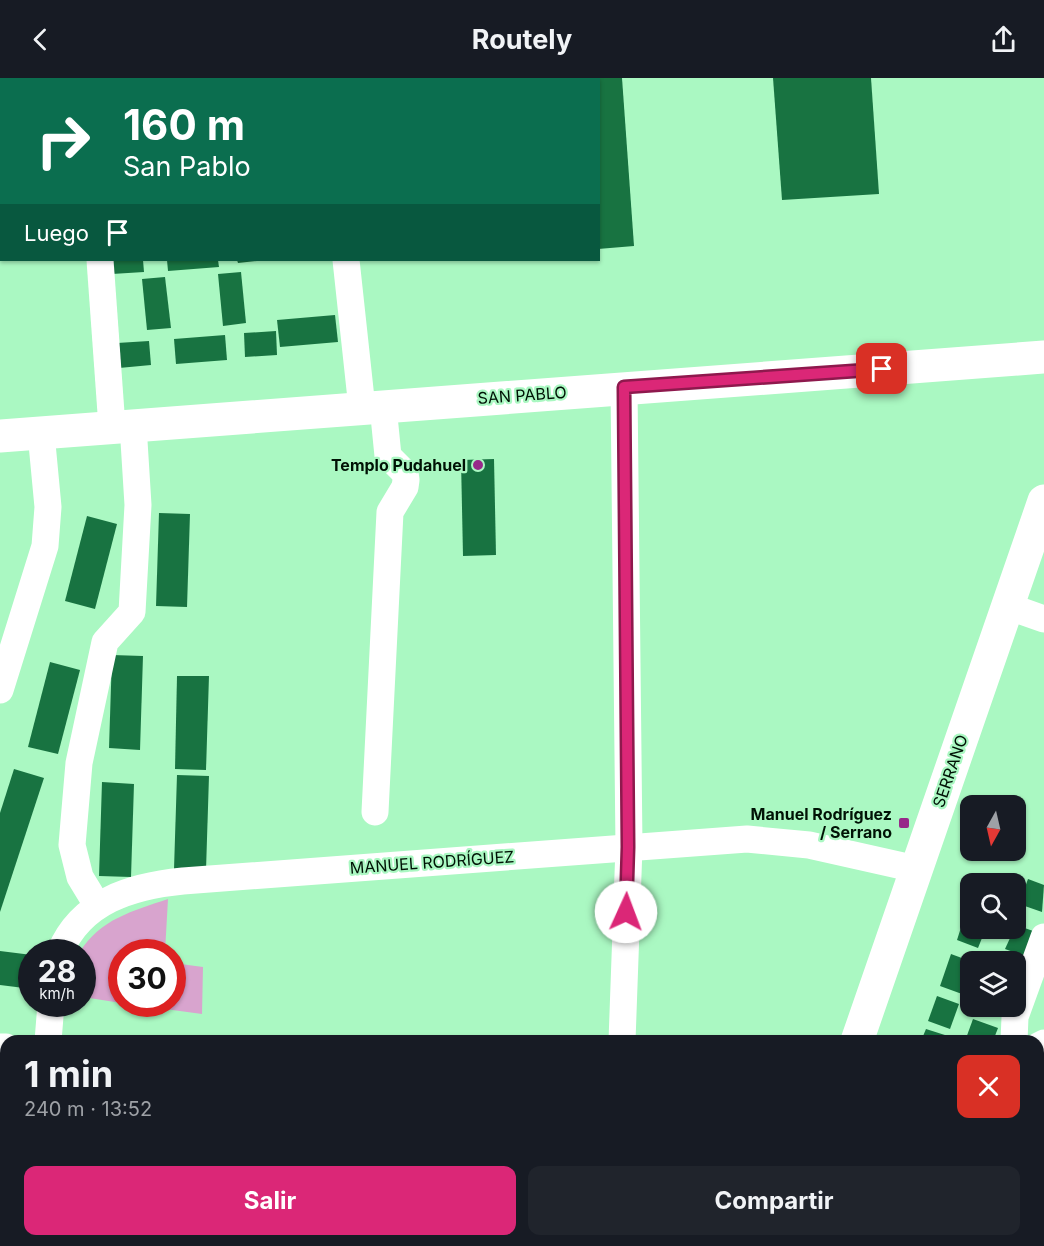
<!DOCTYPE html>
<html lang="es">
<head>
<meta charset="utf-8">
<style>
  :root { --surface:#171b24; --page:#20242c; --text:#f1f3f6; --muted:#9ea1a6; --accent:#db2777 }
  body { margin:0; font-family:Inter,sans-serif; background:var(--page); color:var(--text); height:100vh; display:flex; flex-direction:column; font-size:22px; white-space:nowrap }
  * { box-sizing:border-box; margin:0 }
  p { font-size:20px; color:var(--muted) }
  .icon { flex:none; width:33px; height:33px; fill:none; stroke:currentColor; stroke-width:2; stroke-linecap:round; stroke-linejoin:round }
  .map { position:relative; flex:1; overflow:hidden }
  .sheet { position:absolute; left:0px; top:957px; width:1044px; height:212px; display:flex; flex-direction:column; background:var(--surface); border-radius:18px 18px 0 0; box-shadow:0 2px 4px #0004 }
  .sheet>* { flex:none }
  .hud { position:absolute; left:0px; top:0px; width:600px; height:183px; box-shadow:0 2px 4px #0004; background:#0b6e4f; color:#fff; overflow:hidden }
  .needle { width:39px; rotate:188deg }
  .controls { position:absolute; left:960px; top:717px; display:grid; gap:12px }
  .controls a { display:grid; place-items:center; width:66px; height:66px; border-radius:12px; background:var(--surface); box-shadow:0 2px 4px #0004; font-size:30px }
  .speed { position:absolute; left:18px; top:861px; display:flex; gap:12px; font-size:30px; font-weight:700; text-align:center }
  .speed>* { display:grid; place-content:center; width:78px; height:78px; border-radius:50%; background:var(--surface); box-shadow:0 2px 4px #0004; line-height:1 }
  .speed small { font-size:15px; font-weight:400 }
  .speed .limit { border:9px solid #d22; background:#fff; color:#111 }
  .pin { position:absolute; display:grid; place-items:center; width:51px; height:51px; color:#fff; margin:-26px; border-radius:12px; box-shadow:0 3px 9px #0006 }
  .me { position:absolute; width:66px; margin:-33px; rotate:2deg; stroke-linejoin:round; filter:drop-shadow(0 0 4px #0008) }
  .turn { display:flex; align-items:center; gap:21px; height:126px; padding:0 24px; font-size:27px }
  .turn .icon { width:78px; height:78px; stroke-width:2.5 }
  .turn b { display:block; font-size:42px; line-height:51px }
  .then { display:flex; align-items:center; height:57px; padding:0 24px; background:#0003; gap:12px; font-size:22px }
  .round { display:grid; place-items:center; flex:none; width:63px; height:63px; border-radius:12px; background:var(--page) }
  .overview { display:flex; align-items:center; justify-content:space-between; height:102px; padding:0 24px }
  h1 { font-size:36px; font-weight:700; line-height:45px }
  .cta { display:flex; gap:12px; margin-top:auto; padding:12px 24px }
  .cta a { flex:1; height:69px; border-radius:12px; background:var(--accent); color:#fff; font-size:24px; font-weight:700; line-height:69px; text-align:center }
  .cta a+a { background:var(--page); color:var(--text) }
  header { display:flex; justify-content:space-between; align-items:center; height:78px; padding:0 24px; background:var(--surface); font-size:27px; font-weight:700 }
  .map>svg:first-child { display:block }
  .green { fill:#d8a4ce }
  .building { fill:#187341 }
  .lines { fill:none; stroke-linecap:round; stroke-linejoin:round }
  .minor { stroke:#fff; stroke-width:27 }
  .major { stroke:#fff; stroke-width:33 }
  .route-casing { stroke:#8e194d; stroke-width:15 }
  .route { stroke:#db2777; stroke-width:10 }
  .poi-dot { fill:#972989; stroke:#aaf8c2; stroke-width:2 }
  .labels { text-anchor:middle; stroke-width:4.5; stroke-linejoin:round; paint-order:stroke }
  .street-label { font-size:16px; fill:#001205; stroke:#aaf8c2 }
  .poi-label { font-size:16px; font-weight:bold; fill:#001205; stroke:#aaf8c2; text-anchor:end }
</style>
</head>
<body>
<header><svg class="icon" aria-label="back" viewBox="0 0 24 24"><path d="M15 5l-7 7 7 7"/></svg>Routely<svg class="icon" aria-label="share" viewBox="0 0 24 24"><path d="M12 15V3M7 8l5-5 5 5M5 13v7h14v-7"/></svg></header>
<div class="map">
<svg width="1044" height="1168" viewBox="0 0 1044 1168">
  <rect width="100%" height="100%" fill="#aaf8c2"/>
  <g class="green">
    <path d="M168,821L165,874H122L121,925L83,919L82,874H80C100,841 133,833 168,821Z"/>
    <polygon points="173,885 203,889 202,936 128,926 172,926"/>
    <polygon points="1044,983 1044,1019 1038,1019 1038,985"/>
  </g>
  <g class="building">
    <polygon points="598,0 622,0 634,168 598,171"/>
    <polygon points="773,0 871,0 879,116 782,122"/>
    <polygon points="111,182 143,182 144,194 112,196"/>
    <polygon points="167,182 218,182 219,189 168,193"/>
    <polygon points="237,182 257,182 257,183 238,185"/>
    <polygon points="241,194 246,245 223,248 218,196"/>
    <polygon points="165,199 171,250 147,252 142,201"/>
    <polygon points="335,237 338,264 280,269 277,242"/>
    <polygon points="276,253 277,277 245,279 244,255"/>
    <polygon points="225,257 227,282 176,286 174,261"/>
    <polygon points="149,263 151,287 119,290 117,265"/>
    <polygon points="494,381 496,477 463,478 461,382"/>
    <polygon points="159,435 190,436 187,529 156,528"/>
    <polygon points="87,438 117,446 95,531 65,523"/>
    <polygon points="112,577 143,578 140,672 109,670"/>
    <polygon points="50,584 80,592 58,676 28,669"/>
    <polygon points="177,598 209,598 206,692 175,691"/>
    <polygon points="14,691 44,700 0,834 0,735"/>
    <polygon points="177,697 209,698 206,792 174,791"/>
    <polygon points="102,704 134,706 131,799 99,798"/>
    <polygon points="978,798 999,805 999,806 975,806"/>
    <polygon points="1028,801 1044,807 1042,834 1019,826"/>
    <polygon points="965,837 970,839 970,850 986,850 978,870 957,862"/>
    <polygon points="1016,847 1036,854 1027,879 1005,871"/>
    <polygon points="0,873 32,877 32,911 0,907"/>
    <polygon points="951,876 970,883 970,892 962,916 940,908"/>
    <polygon points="937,918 959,926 950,951 928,943"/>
    <polygon points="973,941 998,950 993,963 965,963"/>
    <polygon points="926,951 948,958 946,963 921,963"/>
    <polygon points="1038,1042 1044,1042 1044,1112 1038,1111"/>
  </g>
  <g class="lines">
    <g class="minor">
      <polyline points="86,0 86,2"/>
      <polyline points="326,0 326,2"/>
      <polyline points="100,182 112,349"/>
      <polyline points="346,182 362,330"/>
      <polyline points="1007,528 1044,541"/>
      <polyline points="0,612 45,468 48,429 41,355"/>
      <polyline points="375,734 390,434 405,409 406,402 405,395 388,378 383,328"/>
      <polyline points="97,827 80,799 72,767 79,685 105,564 132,534 138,427 133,347"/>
      <path d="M60,874C81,823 132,808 183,803L747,761L809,767L916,791"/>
      <polyline points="48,963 51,926"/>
      <polyline points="622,963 629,769 624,309"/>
      <polyline points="1014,963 1015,939 1044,859"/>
      <polyline points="1038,968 1044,965"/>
      <polyline points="0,969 6,969"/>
      <polyline points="438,1162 454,1168"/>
      <polyline points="22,1168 22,1162"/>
      <polyline points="154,1168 155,1162"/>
      <polyline points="269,1168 271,1162"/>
      <polyline points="600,1168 602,1162"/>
    </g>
    <g class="major">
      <polyline points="0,358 1044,279"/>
      <polyline points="857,963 1044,423"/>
      <polyline points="786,1168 788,1162"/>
    </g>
  </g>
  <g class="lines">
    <g class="route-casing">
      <polyline id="route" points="626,834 628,769 624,309 882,291"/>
    </g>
    <use href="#route" class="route"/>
  </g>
  <g class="poi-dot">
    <circle cx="478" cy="387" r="6"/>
    <rect x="898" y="739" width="12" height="12" rx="3"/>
  </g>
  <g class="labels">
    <g class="street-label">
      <text transform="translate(522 317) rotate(-4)" y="6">SAN PABLO</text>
      <text transform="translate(950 693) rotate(-71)" y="6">SERRANO</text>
      <text transform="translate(432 784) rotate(-4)" y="6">MANUEL RODRÍGUEZ</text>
    </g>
    <g class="poi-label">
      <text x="466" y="393">Templo Pudahuel</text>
      <text x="892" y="742">Manuel Rodríguez<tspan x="892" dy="18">/ Serrano</tspan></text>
    </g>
  </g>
</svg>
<div class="controls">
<a><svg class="needle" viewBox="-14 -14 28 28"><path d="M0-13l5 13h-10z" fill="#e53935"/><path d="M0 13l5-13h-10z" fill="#9ea1a6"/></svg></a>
<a><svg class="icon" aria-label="search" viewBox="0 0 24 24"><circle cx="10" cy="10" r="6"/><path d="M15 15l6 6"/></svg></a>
<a><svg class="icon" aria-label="layers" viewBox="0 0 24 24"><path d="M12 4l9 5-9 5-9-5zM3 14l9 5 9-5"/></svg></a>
</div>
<div class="speed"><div>28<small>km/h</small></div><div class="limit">30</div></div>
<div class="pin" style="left:882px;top:291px;background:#d93025"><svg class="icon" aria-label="arrive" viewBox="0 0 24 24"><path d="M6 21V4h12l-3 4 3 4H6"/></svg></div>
<svg class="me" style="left:626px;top:834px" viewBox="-20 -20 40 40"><circle r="19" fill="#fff"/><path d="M0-13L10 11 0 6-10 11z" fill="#db2777"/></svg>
<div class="hud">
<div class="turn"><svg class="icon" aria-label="right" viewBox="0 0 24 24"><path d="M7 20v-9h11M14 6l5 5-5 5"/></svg><div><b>160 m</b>San Pablo</div></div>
<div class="then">Luego<svg class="icon" aria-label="arrive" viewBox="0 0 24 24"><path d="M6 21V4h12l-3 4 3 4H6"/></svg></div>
</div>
<section class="sheet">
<div class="overview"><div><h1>1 min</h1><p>240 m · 13:52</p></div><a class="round" style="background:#d93025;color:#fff"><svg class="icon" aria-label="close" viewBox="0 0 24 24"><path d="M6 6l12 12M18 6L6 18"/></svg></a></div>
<div class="cta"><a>Salir</a><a>Compartir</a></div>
</section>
</div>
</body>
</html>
